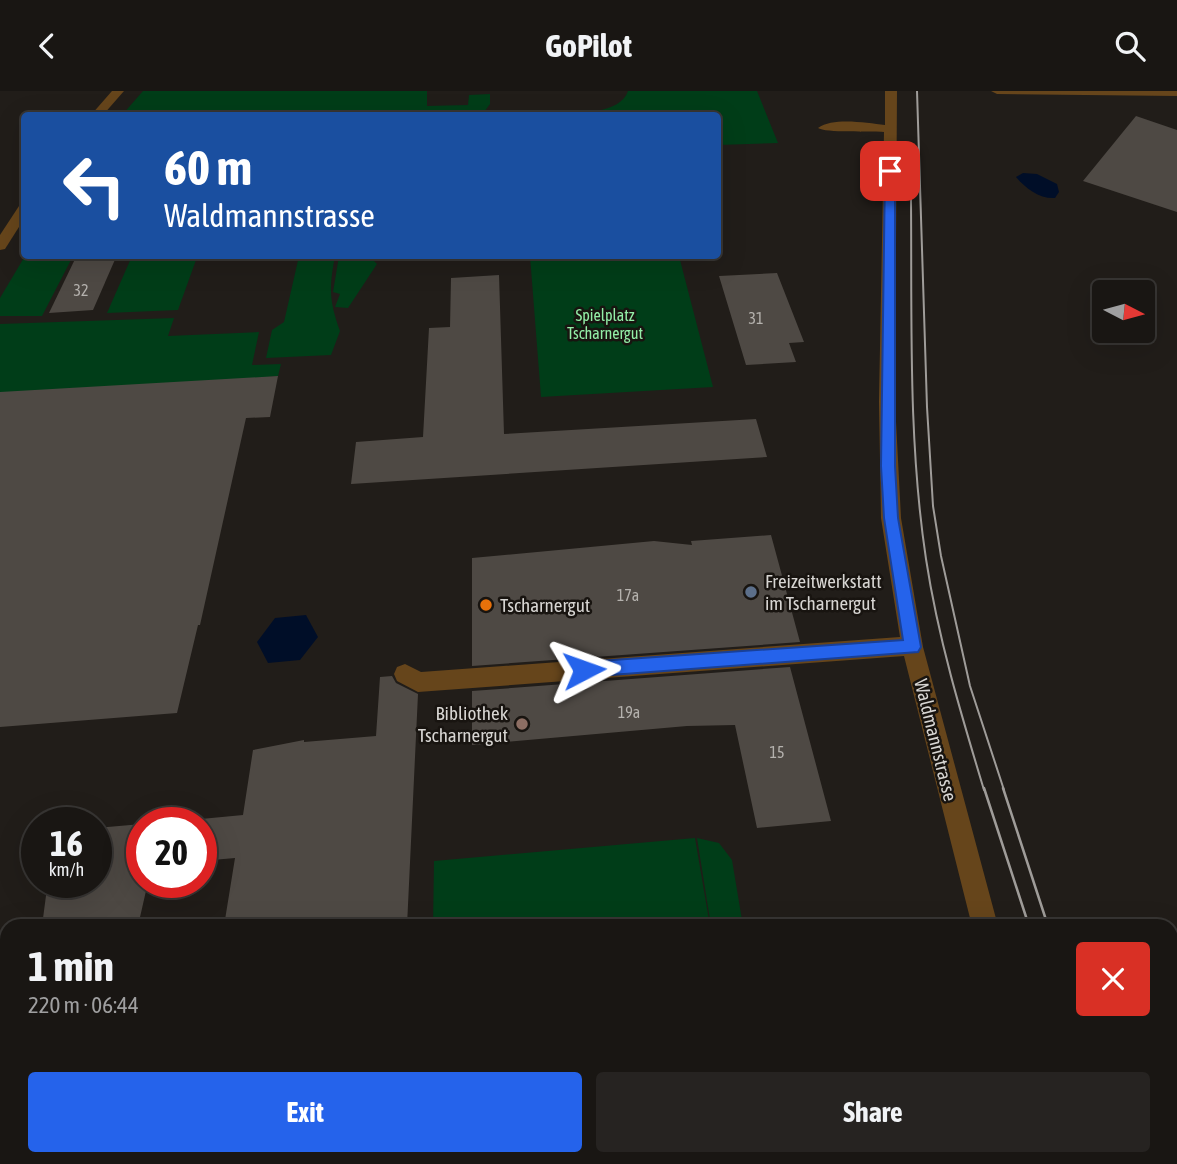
<!DOCTYPE html>
<html lang="en">
<head>
<meta charset="utf-8">
<style>
  :root { --surface:#191613; --page:#262321; --text:#f1f3f6; --muted:#9f9fa0; --line:#373533; --accent:#2563eb }
  body { margin:0; font-family:"Asap Condensed",sans-serif; background:var(--page); color:var(--text); height:100vh; display:flex; flex-direction:column; font-size:26px; white-space:nowrap }
  * { box-sizing:border-box; margin:0 }
  p { font-size:23px; color:var(--muted) }
  .icon { flex:none; width:38px; height:38px; fill:none; stroke:currentColor; stroke-width:2; stroke-linecap:round; stroke-linejoin:round }
  .map { position:relative; flex:1; overflow:hidden }
  .side { position:absolute; left:0px; top:828px; width:1178px; height:247px; display:flex; flex-direction:column; background:var(--surface); border-radius:21px 21px 0 0; box-shadow:0 7px 28px #0002,0 0 0 2px var(--line) }
  .side>* { flex:none }
  .banner { position:absolute; left:21px; top:21px; width:700px; height:147px; border-radius:7px; box-shadow:0 7px 28px #0002,0 0 0 2px var(--line); background:#1a4fa0; color:#fff; overflow:hidden }
  .needle { width:46px; rotate:96deg }
  .buttons { position:absolute; left:1092px; top:189px; display:grid; gap:14px }
  .buttons a { display:grid; place-items:center; width:63px; height:63px; border-radius:7px; background:var(--surface); box-shadow:0 7px 28px #0002,0 0 0 2px var(--line); font-size:35px }
  .speed { position:absolute; left:21px; top:716px; display:flex; gap:14px; font-size:35px; font-weight:700; text-align:center }
  .speed>* { display:grid; place-content:center; width:91px; height:91px; border-radius:50%; background:var(--surface); box-shadow:0 7px 28px #0002,0 0 0 2px var(--line); line-height:1 }
  .speed small { font-size:18px; font-weight:400 }
  .speed .limit { border:10px solid #d22; background:#fff; color:#111 }
  .pin { position:absolute; display:grid; place-items:center; width:60px; height:60px; color:#fff; margin:-30px; border-radius:14px; box-shadow:0 4px 10px #0006 }
  .me { position:absolute; width:77px; margin:-38px; rotate:86deg; stroke-linejoin:round; filter:drop-shadow(0 0 5px #0008) }
  .turn { display:flex; align-items:center; gap:24px; height:147px; padding:0 28px; font-size:32px }
  .turn .icon { width:91px; height:91px; stroke-width:2.5 }
  .turn b { display:block; font-size:49px; line-height:60px }
  .round { display:grid; place-items:center; flex:none; width:74px; height:74px; border-radius:7px; background:var(--page) }
  .headline { display:flex; align-items:center; justify-content:space-between; height:119px; padding:0 28px }
  h1 { font-size:42px; font-weight:700; line-height:52px }
  .button { display:flex; gap:14px; margin-top:auto; padding:14px 28px }
  .button a { flex:1; height:80px; border-radius:7px; background:var(--accent); color:#fff; font-size:28px; font-weight:700; line-height:80px; text-align:center }
  .button a+a { background:var(--page); color:var(--text) }
  header { display:flex; justify-content:space-between; align-items:center; height:91px; padding:0 28px; background:var(--surface); font-size:32px; font-weight:700 }
  .map>svg:first-child { display:block }
  .green { fill:#003d18 }
  .water { fill:#000e28 }
  .building { fill:#4e4944 }
  .lines { fill:none; stroke-linecap:round; stroke-linejoin:round }
  .minor { fill:#66451b; fill-rule:evenodd }
  .tram-far1 { stroke:#9f9c99; stroke-width:2 }
  .tram { stroke:#9f9c99; stroke-width:2.5 }
  .route { fill:#2563eb; stroke:#184099; stroke-width:2 }
  .service-dot { fill:#5c6f8a; stroke:#181410; stroke-width:2.5 }
  .food-dot { fill:#e8710a; stroke:#181410; stroke-width:2.5 }
  .education-dot { fill:#8d6e63; stroke:#181410; stroke-width:2.5 }
  .labels { text-anchor:middle; stroke-width:5; stroke-linejoin:round; paint-order:stroke }
  .number-label { font-size:16px; fill:#b5b2ae }
  .far-park-label { font-size:16px; fill:#93eea7; stroke:#181410 }
  .poi-label { font-size:19px; fill:#d7d5d2; stroke:#181410; text-anchor:start }
  .street-label { font-size:19px; fill:#d7d5d2; stroke:#181410 }
</style>
</head>
<body>
<header><svg class="icon" aria-label="back" viewBox="0 0 24 24"><path d="M15 5l-7 7 7 7"/></svg>GoPilot<svg class="icon" aria-label="search" viewBox="0 0 24 24"><circle cx="10" cy="10" r="6"/><path d="M15 15l6 6"/></svg></header>
<div class="map">
<svg width="1177" height="1073" viewBox="0 0 1177 1073">
  <rect width="100%" height="100%" fill="#211d19"/>
  <g class="green">
    <polygon points="143,0 427,0 427,15 468,14 469,4 490,3 490,13 482,24 122,24"/>
    <path d="M628,0H757L778,52L718,54V24H556C577,21 620,24 628,0Z"/>
    <polygon points="25,165 73,165 42,225 0,225 0,207"/>
    <polygon points="132,165 185,165 184,169 196,169 178,219 107,222"/>
    <path d="M299,165H335C329,197 329,209 340,240L331,264L266,267L272,239L284,231Z"/>
    <polygon points="339,165 357,165 357,168 370,166 377,173 348,217 335,216 340,203 333,201"/>
    <polygon points="530,165 679,165 713,296 541,306"/>
    <polygon points="174,227 168,245 259,241 252,274 281,273 278,285 0,310 0,233"/>
    <polygon points="695,747 710,835 433,835 434,770"/>
    <polygon points="697,747 719,752 732,769 743,835 711,835"/>
    <polygon points="153,1068 784,1068 785,1073 152,1073"/>
    <polygon points="786,1068 991,1068 993,1073 787,1073"/>
  </g>
  <g class="water">
    <path d="M1023,82L1037,83L1057,93L1059,101L1055,107C1040,108 1026,98 1016,86Z"/>
    <polygon points="306,524 318,546 300,569 268,572 257,551 275,527"/>
  </g>
  <g class="building">
    <polygon points="1136,25 1177,39 1177,121 1083,90"/>
    <polygon points="77,164 117,164 93,219 49,222"/>
    <polygon points="777,182 804,251 789,252 796,271 746,274 719,185"/>
    <polygon points="499,184 504,343 756,328 767,366 351,393 356,351 423,346 429,237 450,236 451,187"/>
    <polygon points="278,285 270,326 246,327 200,534 198,534 177,622 0,636 0,301"/>
    <polygon points="771,444 800,551 472,575 472,467 654,450 692,454 691,450"/>
    <polygon points="790,576 831,730 757,737 735,634 687,635 472,654 472,600"/>
    <polygon points="392,585 396,592 418,603 407,835 224,835 235,767 201,770 201,728 243,724 253,659 304,649 304,651 376,645 380,586"/>
    <polygon points="142,733 142,791 148,791 138,835 42,835 47,797 96,793 96,737"/>
  </g>
  <g class="lines">
    <g class="minor">
      <polygon points="112,0 124,0 103,24 91,24"/>
      <path d="M885,0H897L895,311L901,427L923,556L998,835H972L904,565L418,601L397,590L394,583L397,576L405,573L421,581L900,546L881,427L879,311L884,41C871,40 825,42 818,37C834,26 866,32 885,34Z"/>
      <polygon points="991,0 1177,0 1177,5 997,3"/>
      <polygon points="24,114 24,128 5,158 0,159 0,144 19,115"/>
      <polygon points="1035,1068 1065,1068 1067,1073 1037,1073"/>
    </g>
    <g class="tram-far1">
      <polyline points="917,0 927,316 933,415 941,465 970,595 1004,699"/>
      <path d="M911,108C912,228 908,349 926,468C938,547 961,623 984,699"/>
    </g>
    <g class="tram">
      <polyline points="984,697 1029,835"/>
      <polyline points="1003,697 1048,835"/>
      <polyline points="1107,1068 1108,1073"/>
      <polyline points="1130,1068 1132,1073"/>
    </g>
  </g>
  <polygon class="route" points="890,77 895,80 895,375 898,427 921,556 918,561 584,586 578,584 576,579 578,573 584,571 903,549 884,427 881,375 885,80"/>
  <circle class="service-dot" cx="751" cy="501" r="7"/>
  <circle class="food-dot" cx="486" cy="514" r="7"/>
  <circle class="education-dot" cx="522" cy="633" r="7"/>
  <g class="labels">
    <g class="number-label">
      <text x="81" y="205">32</text>
      <text x="756" y="233">31</text>
      <text x="628" y="510">17a</text>
      <text x="629" y="627">19a</text>
      <text x="777" y="667">15</text>
    </g>
    <g class="far-park-label">
      <text x="605" y="230">Spielplatz<tspan x="605" dy="18">Tscharnergut</tspan></text>
    </g>
    <g class="poi-label">
      <text x="765" y="497">Freizeitwerkstatt<tspan x="765" dy="22">im Tscharnergut</tspan></text>
      <text x="500" y="521">Tscharnergut</text>
      <text x="508" y="629" text-anchor="end">Bibliothek<tspan x="508" dy="22">Tscharnergut</tspan></text>
    </g>
    <g class="street-label">
      <text transform="translate(936 649) rotate(76)" y="7">Waldmannstrasse</text>
    </g>
  </g>
</svg>
<div class="buttons">
<a><svg class="needle" viewBox="-14 -14 28 28"><path d="M0-13l5 13h-10z" fill="#e53935"/><path d="M0 13l5-13h-10z" fill="#9f9fa0"/></svg></a>
</div>
<div class="speed"><div>16<small>km/h</small></div><div class="limit">20</div></div>
<div class="pin" style="left:890px;top:80px;background:#d93025"><svg class="icon" aria-label="arrive" viewBox="0 0 24 24"><path d="M6 21V4h12l-3 4 3 4H6"/></svg></div>
<svg class="me" style="left:584px;top:579px" viewBox="-20 -20 40 40"><path d="M0-17L14 15 0 8-14 15z" fill="#2563eb" stroke="#fff" stroke-width="4"/></svg>
<div class="banner">
<div class="turn"><svg class="icon" aria-label="left" viewBox="0 0 24 24"><path d="M17 20v-9H6M10 6l-5 5 5 5"/></svg><div><b>60 m</b>Waldmannstrasse</div></div>
</div>
<section class="side">
<div class="headline"><div><h1>1 min</h1><p>220 m · 06:44</p></div><a class="round" style="background:#d93025;color:#fff"><svg class="icon" aria-label="close" viewBox="0 0 24 24"><path d="M6 6l12 12M18 6L6 18"/></svg></a></div>
<div class="button"><a>Exit</a><a>Share</a></div>
</section>
</div>
</body>
</html>
